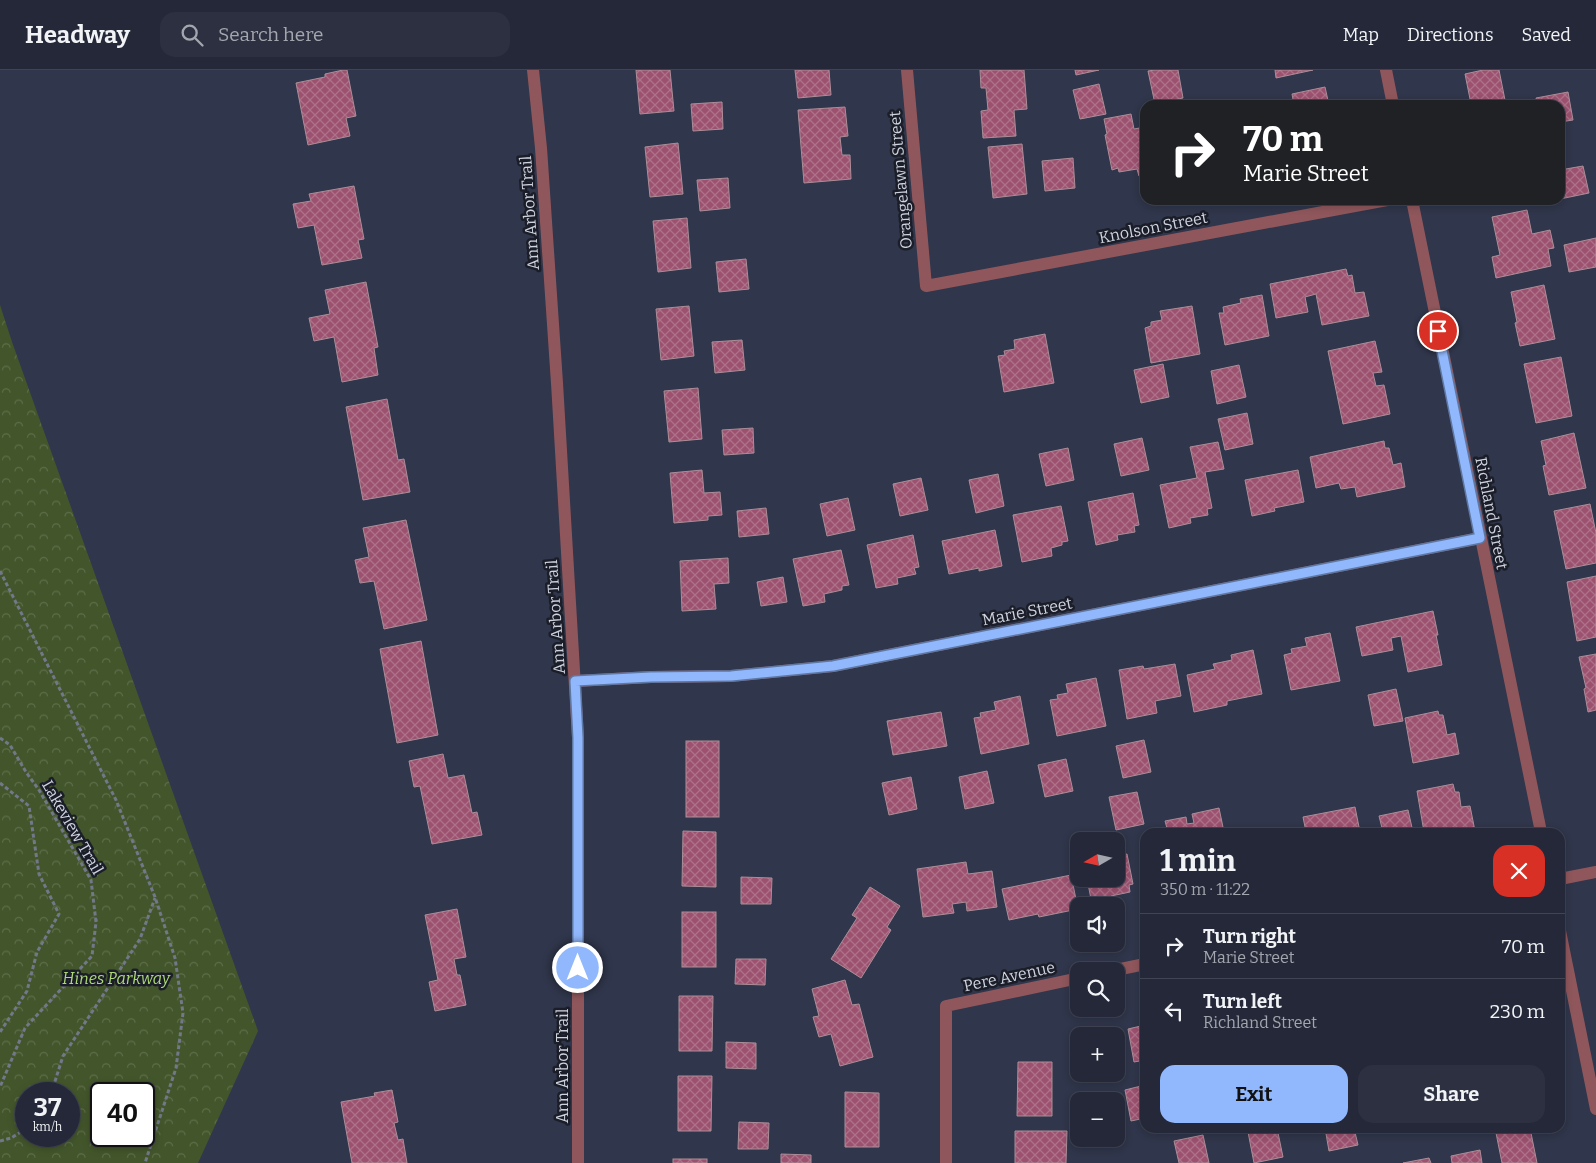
<!DOCTYPE html>
<html lang="en">
<head>
<meta charset="utf-8">
<style>
  :root { --surface:#242838; --page:#2c3040; --text:#f1f3f6; --muted:#a3a6ae; --line:#414453; --accent:#91b8fd }
  body { margin:0; font-family:Bitter,serif; background:var(--page); color:var(--text); height:100vh; display:flex; flex-direction:column; font-size:19px; white-space:nowrap }
  * { box-sizing:border-box; margin:0 }
  p { font-size:16px; color:var(--muted) }
  .icon { flex:none; width:28px; height:28px; fill:none; stroke:currentColor; stroke-width:2; stroke-linecap:round; stroke-linejoin:round }
  .map { position:relative; flex:1; overflow:hidden }
  .side { position:absolute; left:1140px; top:758px; width:425px; height:305px; display:flex; flex-direction:column; background:var(--surface); border-radius:15px; box-shadow:0 2px 8px #0003,0 0 0 1px var(--line) }
  .side>* { flex:none }
  .top-card { position:absolute; left:1140px; top:30px; width:425px; height:105px; border-radius:15px; box-shadow:0 2px 8px #0003,0 0 0 1px var(--line); background:#202124; color:#fff; overflow:hidden }
  .needle { width:32px; rotate:261deg }
  .controls { position:absolute; left:1070px; top:762px; display:grid; gap:10px }
  .controls a { display:grid; place-items:center; width:55px; height:55px; border-radius:10px; background:var(--surface); box-shadow:0 2px 8px #0003,0 0 0 1px var(--line); font-size:25px }
  .speed { position:absolute; left:15px; top:1012px; display:flex; gap:10px; font-size:25px; font-weight:700; text-align:center }
  .speed>* { display:grid; place-content:center; width:65px; height:65px; border-radius:50%; background:var(--surface); box-shadow:0 2px 8px #0003,0 0 0 1px var(--line); line-height:1 }
  .speed small { font-size:12px; font-weight:400 }
  .speed .limit { border:2px solid #111; border-radius:8px; background:#fff; color:#111 }
  .pin { position:absolute; display:grid; place-items:center; width:42px; height:42px; color:#fff; margin:-21px; border:2px solid #fff; border-radius:50%; box-shadow:0 1px 5px #0007 }
  .me { position:absolute; width:55px; margin:-28px; rotate:0deg; stroke-linejoin:round; filter:drop-shadow(0 0 4px #0008) }
  .turn { display:flex; align-items:center; gap:18px; height:105px; padding:0 20px; font-size:22px }
  .turn .icon { width:65px; height:65px; stroke-width:2.5 }
  .turn b { display:block; font-size:35px; line-height:42px }
  .round { display:grid; place-items:center; flex:none; width:52px; height:52px; border-radius:15px; background:var(--page) }
  .summary { display:flex; align-items:center; justify-content:space-between; height:85px; padding:0 20px }
  h1 { font-size:30px; font-weight:700; line-height:38px }
  .button { display:flex; gap:10px; margin-top:auto; padding:10px 20px }
  .button a { flex:1; height:58px; border-radius:15px; background:var(--accent); color:#111; font-size:20px; font-weight:700; line-height:58px; text-align:center }
  .button a+a { background:var(--page); color:var(--text) }
  ul { padding:0; list-style:none }
  li { display:flex; align-items:center; gap:15px; height:65px; padding:0 20px; border-top:1px solid var(--line) }
  li div { flex:1 }
  li b { display:block; font-size:19px }
  li em { font-style:normal }
  header { display:flex; align-items:center; gap:30px; box-sizing:border-box; height:70px; padding:0 25px; background:var(--surface); border-bottom:1px solid var(--line) }
  header strong { font-size:24px }
  nav { display:flex; gap:28px; margin-inline-start:auto; font-size:18px }
  .search { width:350px; height:45px; background:var(--page); display:flex; align-items:center; gap:12px; box-sizing:border-box; padding:0 18px; border-radius:15px; color:var(--muted); font-size:19px }
  .map>svg:first-child { display:block }
  .park { fill:url(#park-crowns); fill-rule:evenodd }
  .building { fill:url(#building-cross-hatch); stroke:#ab8e98 }
  .lines { fill:none; stroke-linecap:round; stroke-linejoin:round }
  .path { stroke:#72788a; stroke-width:3; stroke-dasharray:4 2.5; stroke-linecap:butt }
  .minor { stroke:#8f575c; stroke-width:12 }
  .tertiary { stroke:#8f575c; stroke-width:12 }
  .route-casing { stroke:#5e78a4; stroke-width:12 }
  .route { stroke:#91b8fd; stroke-width:9 }
  .labels { text-anchor:middle; stroke-width:5; stroke-linejoin:round; paint-order:stroke }
  .street-label { font-size:16px; fill:#ced3e0; stroke:#1b1e28 }
  .park-label { font-size:16px; font-style:italic; fill:#add976; stroke:#1b1e28 }
</style>
</head>
<body>
<header>
<strong>Headway</strong>
<div class="search"><svg class="icon" aria-label="search" viewBox="0 0 24 24"><circle cx="10" cy="10" r="6"/><path d="M15 15l6 6"/></svg>Search here</div>
<nav><a>Map</a><a>Directions</a><a>Saved</a></nav>
</header>
<div class="map">
<svg width="1596" height="1093" viewBox="0 0 1596 1093">
  <defs>
    <pattern id="park-crowns" width="20" height="18" patternUnits="userSpaceOnUse" patternTransform="scale(1.25)"><rect width="20" height="18" fill="#43562b"/><path d="M2 6a3 3 0 1 1 6 0M12 15a3 3 0 1 1 6 0" fill="none" stroke="#5d6d49"/></pattern>
    <pattern id="building-cross-hatch" width="8" height="8" patternUnits="userSpaceOnUse" patternTransform="scale(1.25)"><rect width="8" height="8" fill="#9c516f"/><path d="M0 0l8 8M0 8l8-8" fill="none" stroke="#ad718a"/></pattern>
  </defs>
  <rect width="100%" height="100%" fill="#30364b"/>
  <path class="park" d="M0,235L12,272L258,961L198,1093H0ZM26,1024H69V1066H26ZM101,1024H144V1066H101Z"/>
  <g class="building">
    <polygon points="343,0 347,0 356,46 346,48 350,66 308,75 296,13 325,7 325,4"/>
    <polygon points="636,0 670,0 674,41 640,44"/>
    <polygon points="795,0 829,0 831,25 798,28"/>
    <polygon points="980,0 1024,0 1027,39 1014,40 1016,66 983,68 981,41 988,40 986,18 981,18"/>
    <polygon points="1075,0 1099,0 1076,5"/>
    <polygon points="1155,0 1178,0 1183,28 1155,34 1148,1"/>
    <polygon points="1275,0 1313,0 1276,8"/>
    <polygon points="1483,0 1499,0 1506,35 1469,35 1471,34 1465,4"/>
    <polygon points="1099,14 1106,44 1080,49 1073,20"/>
    <polygon points="1325,17 1329,35 1294,35 1292,24"/>
    <polygon points="1568,22 1573,50 1560,52 1560,35 1538,35 1536,28"/>
    <polygon points="722,32 723,59 693,61 691,34"/>
    <polygon points="845,37 848,66 840,67 842,85 850,85 851,109 804,113 798,40"/>
    <polygon points="1131,44 1134,59 1145,57 1145,105 1139,106 1137,99 1119,102 1118,98 1112,100 1105,65 1107,64 1104,49"/>
    <polygon points="678,73 683,124 650,127 645,77"/>
    <polygon points="1022,74 1027,124 993,128 988,77"/>
    <polygon points="1073,88 1075,118 1045,121 1042,91"/>
    <polygon points="1583,96 1589,123 1560,129 1560,100"/>
    <polygon points="728,108 730,138 700,141 697,110"/>
    <polygon points="354,116 364,169 358,170 362,188 322,195 314,155 298,158 293,134 311,131 309,124"/>
    <polygon points="1527,140 1532,164 1550,160 1554,178 1548,179 1551,196 1496,208 1492,187 1500,185 1492,147"/>
    <polygon points="687,148 691,198 658,202 653,151"/>
    <polygon points="1596,168 1596,197 1569,202 1564,175"/>
    <polygon points="746,189 749,219 719,222 716,192"/>
    <polygon points="1346,199 1348,206 1352,205 1355,223 1364,222 1369,246 1322,255 1316,224 1305,227 1308,242 1276,248 1270,214"/>
    <polygon points="366,212 378,277 374,278 378,305 342,312 334,267 314,271 309,248 330,244 325,220"/>
    <polygon points="1544,215 1555,269 1520,276 1515,253 1517,252 1511,222"/>
    <polygon points="1262,225 1269,266 1225,275 1219,243 1224,243 1223,237 1241,233 1240,229"/>
    <polygon points="689,236 694,286 661,290 656,239"/>
    <polygon points="1192,236 1200,284 1151,293 1145,258 1151,256 1151,252 1162,250 1160,241"/>
    <polygon points="1045,264 1054,313 1004,322 998,286 1005,285 1004,281 1015,279 1014,270"/>
    <polygon points="742,270 745,300 715,303 712,272"/>
    <polygon points="1375,271 1382,302 1373,303 1376,316 1384,315 1390,344 1343,354 1328,281"/>
    <polygon points="1561,287 1572,346 1536,353 1524,294"/>
    <polygon points="1163,294 1169,327 1141,333 1134,300"/>
    <polygon points="1239,295 1246,327 1217,334 1211,301"/>
    <polygon points="698,318 702,369 669,372 664,321"/>
    <polygon points="387,329 398,390 404,389 410,422 363,430 346,337"/>
    <polygon points="1247,343 1253,374 1225,380 1218,349"/>
    <polygon points="753,358 754,383 724,385 722,360"/>
    <polygon points="1574,363 1586,418 1549,425 1543,396 1546,395 1541,371"/>
    <polygon points="1142,368 1149,400 1121,406 1114,374"/>
    <polygon points="1384,371 1385,378 1389,378 1393,395 1401,393 1405,417 1357,427 1355,417 1341,419 1339,413 1316,418 1310,387"/>
    <polygon points="1218,372 1224,399 1205,402 1212,438 1207,439 1208,445 1190,448 1191,453 1169,458 1160,415 1197,408 1190,377"/>
    <polygon points="1068,378 1074,410 1046,416 1039,384"/>
    <polygon points="702,400 704,423 720,422 722,445 708,446 708,450 674,453 670,403"/>
    <polygon points="1298,400 1304,432 1274,438 1275,441 1252,446 1245,410"/>
    <polygon points="998,404 1004,436 976,443 969,410"/>
    <polygon points="921,408 928,440 900,446 893,414"/>
    <polygon points="1133,423 1139,455 1134,456 1135,462 1117,465 1118,470 1096,475 1088,432"/>
    <polygon points="848,428 855,460 827,466 820,434"/>
    <polygon points="1590,434 1596,463 1596,493 1566,499 1554,441"/>
    <polygon points="1061,436 1068,471 1062,472 1062,475 1051,478 1052,486 1022,492 1013,445"/>
    <polygon points="766,438 769,464 739,467 737,441"/>
    <polygon points="406,450 427,550 384,559 374,511 360,513 355,490 369,487 363,458"/>
    <polygon points="995,460 1002,496 979,501 979,498 949,504 942,471"/>
    <polygon points="913,465 919,497 914,498 916,504 897,508 898,514 876,518 867,475"/>
    <polygon points="841,480 849,515 842,516 842,520 824,524 825,532 803,536 793,489"/>
    <polygon points="728,488 729,513 714,514 716,539 682,541 680,491"/>
    <polygon points="1596,506 1596,567 1577,571 1567,512"/>
    <polygon points="783,507 787,532 761,536 757,512"/>
    <polygon points="1433,541 1438,565 1436,565 1442,595 1408,602 1401,566 1391,568 1393,580 1362,586 1356,557"/>
    <polygon points="1330,563 1340,611 1291,620 1284,585 1292,583 1291,579 1307,576 1305,568"/>
    <polygon points="421,571 438,665 397,673 380,579"/>
    <polygon points="1253,580 1262,624 1227,631 1227,635 1194,642 1187,605 1215,599 1213,594 1232,590 1231,585"/>
    <polygon points="1596,584 1596,640 1588,642 1584,619 1586,618 1579,587"/>
    <polygon points="1175,594 1181,626 1155,631 1157,643 1127,649 1119,600 1143,596 1144,599"/>
    <polygon points="1096,608 1106,656 1057,666 1050,630 1058,629 1057,625 1068,623 1066,614"/>
    <polygon points="1396,619 1403,651 1374,656 1368,625"/>
    <polygon points="1020,626 1029,674 981,684 974,648 981,647 980,643 996,640 994,632"/>
    <polygon points="1438,641 1439,645 1443,645 1447,665 1455,663 1459,684 1413,693 1405,648"/>
    <polygon points="941,642 947,676 893,685 887,651"/>
    <polygon points="1144,670 1151,702 1123,708 1116,676"/>
    <rect x="686" y="671" width="33" height="76"/>
    <polygon points="443,684 448,708 464,705 472,743 477,742 482,765 432,774 420,716 414,717 409,691"/>
    <polygon points="1066,689 1073,721 1045,727 1038,695"/>
    <polygon points="987,701 994,733 965,739 959,707"/>
    <polygon points="911,707 917,739 889,745 882,713"/>
    <polygon points="1453,714 1455,722 1459,722 1461,737 1470,736 1475,761 1424,762 1417,721"/>
    <polygon points="1137,722 1144,754 1116,760 1109,727"/>
    <polygon points="1355,737 1360,762 1306,762 1303,747"/>
    <polygon points="1219,738 1224,762 1168,762 1165,751 1186,747 1187,754 1194,753 1192,744"/>
    <polygon points="1408,740 1413,762 1383,762 1379,746"/>
    <polygon points="683,761 716,762 716,817 682,816"/>
    <polygon points="1127,784 1133,814 1129,815 1130,822 1111,826 1112,830 1092,834 1087,809 1116,809 1116,786"/>
    <polygon points="966,792 968,804 992,801 997,837 967,841 966,832 952,834 954,843 923,847 917,799"/>
    <polygon points="1071,805 1078,839 1039,847 1038,844 1009,850 1002,819"/>
    <polygon points="741,807 772,808 771,834 741,834"/>
    <polygon points="870,817 900,836 887,857 891,860 861,908 831,889 857,848 852,845"/>
    <polygon points="457,839 466,887 454,889 457,905 460,905 466,935 435,941 429,912 438,910 425,845"/>
    <rect x="682" y="842" width="34" height="55"/>
    <polygon points="736,889 766,889 765,915 735,914"/>
    <polygon points="845,910 852,935 859,934 873,987 840,996 831,964 819,967 813,947 819,946 812,919"/>
    <polygon points="679,926 713,926 712,981 679,981"/>
    <polygon points="1145,955 1145,990 1134,992 1128,959"/>
    <polygon points="1079,970 1079,1001 1072,971"/>
    <polygon points="726,972 756,973 756,999 726,998"/>
    <polygon points="1018,992 1052,992 1052,1046 1017,1046"/>
    <polygon points="678,1006 712,1006 711,1061 678,1061"/>
    <polygon points="1145,1015 1145,1048 1131,1051 1125,1020"/>
    <polygon points="392,1020 398,1052 394,1053 398,1070 403,1069 407,1093 352,1093 341,1032 375,1026 374,1023"/>
    <polygon points="845,1022 879,1023 879,1077 845,1077"/>
    <polygon points="739,1052 769,1053 768,1079 738,1079"/>
    <polygon points="1269,1058 1277,1058 1283,1087 1254,1093 1248,1062"/>
    <polygon points="1325,1058 1354,1058 1358,1075 1329,1081"/>
    <polygon points="1495,1058 1530,1058 1537,1093 1502,1093"/>
    <polygon points="1015,1061 1067,1061 1066,1093 1015,1093"/>
    <polygon points="1203,1065 1209,1093 1179,1093 1174,1071"/>
    <polygon points="1480,1080 1482,1093 1452,1093 1451,1086"/>
    <polygon points="781,1084 811,1085 811,1093 781,1093"/>
    <polygon points="1429,1088 1431,1093 1403,1093"/>
    <rect x="673" y="1089" width="34" height="4"/>
  </g>
  <g class="lines">
    <g class="path">
      <polyline points="0,501 116,730 155,827 175,888 183,943 176,998 145,1093"/>
      <polyline points="0,668 10,675 26,702 39,720 91,810 96,852 92,886 25,958 0,1017"/>
      <polyline points="0,713 29,736 39,804 59,844 37,882 27,921 0,962"/>
      <polyline points="51,1024 63,986 140,869 155,828"/>
      <polyline points="0,1071 11,1068 26,1059"/>
    </g>
    <g class="minor">
      <polyline points="907,0 926,216 1387,130"/>
      <polyline points="1386,0 1393,35"/>
      <polyline points="1412,130 1541,762"/>
      <polyline points="575,611 651,607 731,606 833,596 1480,468"/>
      <polyline points="1560,809 1596,802"/>
      <polyline points="1560,861 1596,1039"/>
      <polyline points="1111,901 1145,894"/>
      <polyline points="946,1093 946,936 1079,908"/>
    </g>
    <polyline class="tertiary" points="533,0 541,78 557,313 578,668 578,1093"/>
  </g>
  <g class="lines">
    <g class="route-casing">
      <polyline id="route" points="578,898 578,668 575,611 651,607 731,606 833,596 1480,468 1438,261"/>
    </g>
    <use href="#route" class="route"/>
  </g>
  <g class="labels">
    <g class="street-label">
      <text transform="translate(900 110) rotate(-95)" y="6">Orangelawn Street</text>
      <text transform="translate(529 143) rotate(-94)" y="6">Ann Arbor Trail</text>
      <text transform="translate(1153 157) rotate(-11)" y="6">Knolson Street</text>
      <text transform="translate(1492 443) rotate(79)" y="6">Richland Street</text>
      <text transform="translate(1027 541) rotate(-11)" y="6">Marie Street</text>
      <text transform="translate(555 547) rotate(-94)" y="6">Ann Arbor Trail</text>
      <text transform="translate(73 757) rotate(60)" y="6">Lakeview Trail</text>
      <text transform="translate(1009 906) rotate(-12)" y="6">Pere Avenue</text>
      <text transform="translate(562 996) rotate(-90)" y="6">Ann Arbor Trail</text>
    </g>
    <g class="park-label">
      <text x="116" y="914">Hines Parkway</text>
    </g>
  </g>
</svg>
<div class="controls">
<a><svg class="needle" viewBox="-14 -14 28 28"><path d="M0-13l5 13h-10z" fill="#e53935"/><path d="M0 13l5-13h-10z" fill="#a3a6ae"/></svg></a>
<a><svg class="icon" aria-label="sound" viewBox="0 0 24 24"><path d="M4 9h4l5-4v14l-5-4H4zM17 9q2 3 0 6"/></svg></a>
<a><svg class="icon" aria-label="search" viewBox="0 0 24 24"><circle cx="10" cy="10" r="6"/><path d="M15 15l6 6"/></svg></a>
<a>+</a>
<a>−</a>
</div>
<div class="speed"><div>37<small>km/h</small></div><div class="limit">40</div></div>
<div class="pin" style="left:1438px;top:261px;background:#d93025"><svg class="icon" aria-label="arrive" viewBox="0 0 24 24"><path d="M6 21V4h12l-3 4 3 4H6"/></svg></div>
<svg class="me" style="left:578px;top:898px" viewBox="-20 -20 40 40"><circle r="17" fill="#91b8fd" stroke="#fff" stroke-width="3"/><path d="M0-11L8 9 0 5-8 9z" fill="#fff"/></svg>
<div class="top-card">
<div class="turn"><svg class="icon" aria-label="right" viewBox="0 0 24 24"><path d="M7 20v-9h11M14 6l5 5-5 5"/></svg><div><b>70 m</b>Marie Street</div></div>
</div>
<section class="side">
<div class="summary"><div><h1>1 min</h1><p>350 m · 11:22</p></div><a class="round" style="background:#d93025;color:#fff"><svg class="icon" aria-label="close" viewBox="0 0 24 24"><path d="M6 6l12 12M18 6L6 18"/></svg></a></div>
<ul>
<li><svg class="icon" aria-label="right" viewBox="0 0 24 24"><path d="M7 20v-9h11M14 6l5 5-5 5"/></svg><div><b>Turn right</b><p>Marie Street</p></div><em>70 m</em></li>
<li><svg class="icon" aria-label="left" viewBox="0 0 24 24"><path d="M17 20v-9H6M10 6l-5 5 5 5"/></svg><div><b>Turn left</b><p>Richland Street</p></div><em>230 m</em></li>
</ul>
<div class="button"><a>Exit</a><a>Share</a></div>
</section>
</div>
</body>
</html>
